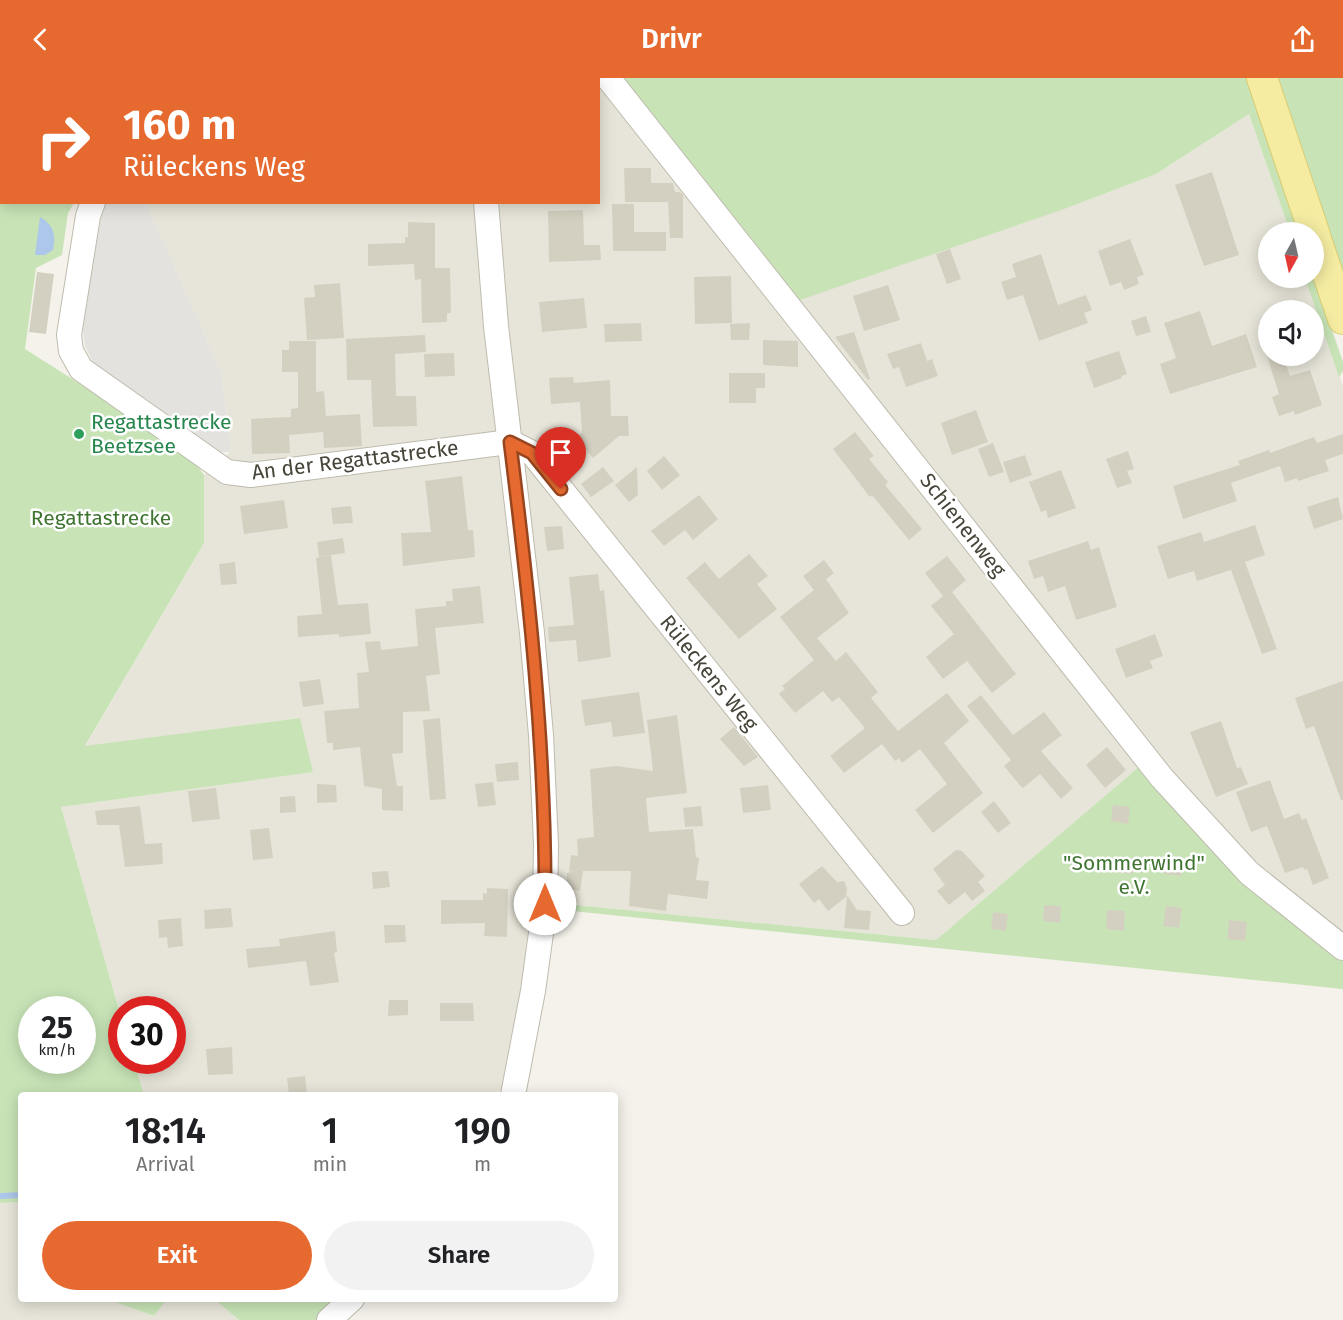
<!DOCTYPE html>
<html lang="en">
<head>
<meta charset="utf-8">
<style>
  :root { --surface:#fff; --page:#f2f2f2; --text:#202124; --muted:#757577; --accent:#e66a2f }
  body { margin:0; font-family:"Fira Sans",sans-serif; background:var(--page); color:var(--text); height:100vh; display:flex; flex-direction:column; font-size:22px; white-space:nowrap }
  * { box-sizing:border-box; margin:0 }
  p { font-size:20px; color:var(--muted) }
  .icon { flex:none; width:33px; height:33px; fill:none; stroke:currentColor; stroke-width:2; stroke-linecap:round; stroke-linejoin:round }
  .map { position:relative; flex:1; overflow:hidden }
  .sheet { position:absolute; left:18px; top:1014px; width:600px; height:210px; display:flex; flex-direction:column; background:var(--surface); border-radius:6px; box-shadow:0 3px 15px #0003 }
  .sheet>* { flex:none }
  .guide { position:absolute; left:0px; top:0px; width:600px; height:126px; box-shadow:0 3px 15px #0003; background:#e66a2f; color:#fff; overflow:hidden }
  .needle { width:39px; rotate:188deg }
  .buttons { position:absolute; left:1258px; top:144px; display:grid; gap:12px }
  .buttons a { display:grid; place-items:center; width:66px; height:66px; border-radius:50%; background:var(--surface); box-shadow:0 3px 15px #0003; font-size:30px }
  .speed { position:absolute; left:18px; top:918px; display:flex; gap:12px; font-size:30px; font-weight:700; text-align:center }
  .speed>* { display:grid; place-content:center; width:78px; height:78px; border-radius:50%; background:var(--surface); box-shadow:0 3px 15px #0003; line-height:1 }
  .speed small { font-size:15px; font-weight:400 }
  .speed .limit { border:9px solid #d22; background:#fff; color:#111 }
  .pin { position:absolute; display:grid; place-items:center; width:51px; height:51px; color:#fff; margin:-62px -26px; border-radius:50% 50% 50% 0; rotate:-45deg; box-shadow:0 0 6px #0007 }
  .pin .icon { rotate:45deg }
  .me { position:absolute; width:66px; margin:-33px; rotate:0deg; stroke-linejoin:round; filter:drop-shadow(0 0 4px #0008) }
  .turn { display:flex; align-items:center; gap:21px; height:126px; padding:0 24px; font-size:27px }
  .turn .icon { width:78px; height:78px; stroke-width:2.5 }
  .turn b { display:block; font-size:42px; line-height:51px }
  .eta { display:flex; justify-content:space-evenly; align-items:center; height:102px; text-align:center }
  .eta b { font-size:36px; font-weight:600; line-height:42px }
  .cta { display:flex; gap:12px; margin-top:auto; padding:12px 24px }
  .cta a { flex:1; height:69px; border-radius:36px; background:var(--accent); color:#fff; font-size:24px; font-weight:600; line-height:69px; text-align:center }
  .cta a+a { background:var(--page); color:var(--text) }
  header { display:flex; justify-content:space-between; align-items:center; height:78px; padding:0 24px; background:var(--accent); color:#fff; font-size:27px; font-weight:600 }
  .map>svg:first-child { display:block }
  .residential { fill:#e7e5d9; fill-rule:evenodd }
  .green { fill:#c8e4b7; fill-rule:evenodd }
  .parking { fill:#e3e2de }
  .water { fill:#adc7ea }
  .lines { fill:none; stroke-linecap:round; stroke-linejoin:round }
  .stream { stroke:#adc7ea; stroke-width:6 }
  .building { fill:#d4d0c1 }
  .minor-casing { stroke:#bebbae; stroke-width:26 }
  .major-casing { stroke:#d9cc73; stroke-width:32 }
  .minor { stroke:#fff; stroke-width:24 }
  .major { stroke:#f5eca2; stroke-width:30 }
  .route-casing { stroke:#96451f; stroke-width:15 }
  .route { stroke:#e66a2f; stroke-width:10 }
  .leisure-dot { fill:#2e9e5b; stroke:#fff; stroke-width:2 }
  .labels { text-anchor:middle; stroke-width:5; stroke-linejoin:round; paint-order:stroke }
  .leisure-label { font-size:21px; fill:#27864d; stroke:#fff; text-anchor:start }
  .street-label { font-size:21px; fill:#474439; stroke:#fff }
  .park-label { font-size:21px; fill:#3f7431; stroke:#fff }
</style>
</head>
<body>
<header><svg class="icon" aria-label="back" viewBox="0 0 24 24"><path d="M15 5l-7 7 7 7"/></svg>Drivr<svg class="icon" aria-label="share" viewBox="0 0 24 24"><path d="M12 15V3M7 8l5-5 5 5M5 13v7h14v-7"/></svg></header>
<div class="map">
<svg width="1343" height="1242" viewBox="0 0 1343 1242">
  <rect width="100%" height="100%" fill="#f4f2ea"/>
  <g class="residential">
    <path d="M496,0H617L1067,130L1156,96L1249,36L1290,154H1269V200H1305L1343,308V875L1140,688L936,862L537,824L508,1012L470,1017H144L134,983L172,982V932H122L121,939L61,729L312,694L299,640L85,669L204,465V397L231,373L221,294L146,125L458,124L501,127V124H598V2ZM1269,232H1314V278H1269Z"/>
    <polygon points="21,1124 21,1221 107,1221 154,1238 167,1221 214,1221 239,1242 0,1242 0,1125"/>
  </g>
  <g class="green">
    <path d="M0,0H176L2,2V124L74,125L68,135L62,177L36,190L25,271L187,374L204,397V465L85,668L300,640L313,694L61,729L121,939L122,982L134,983L144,1017H21V1124L0,1125ZM32,932H82V982H32Z"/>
    <polygon points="617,0 1246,0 1298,154 1290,154 1249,36 1156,96 1067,130 800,222"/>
    <polygon points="1274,0 1343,0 1343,203"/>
    <polygon points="1305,200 1314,200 1343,284 1343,293 1339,299"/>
    <polygon points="1140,688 1343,875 1343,911 552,831 553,825 936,862"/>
    <polygon points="107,1221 167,1221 154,1238"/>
    <polygon points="214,1221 343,1221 320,1242 239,1242"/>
  </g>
  <g class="parking">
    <polygon points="210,0 449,0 449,1 208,1"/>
    <polygon points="104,124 146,125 221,294 231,374 219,374 110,301 93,284 85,268 82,245"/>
  </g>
  <path class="water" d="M40,139C54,147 56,157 53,172L45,177H35Z"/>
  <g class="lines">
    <polyline class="stream" points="0,1118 21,1117"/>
  </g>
  <g class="building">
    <polygon points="624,90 651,90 651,105 673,105 675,114 680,114 683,117 683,160 670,160 668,124 625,124"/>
    <polygon points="1212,94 1239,177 1204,188 1175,107"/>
    <polygon points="612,126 634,126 634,154 666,154 666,173 613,173"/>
    <polygon points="583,132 584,167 600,167 601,182 549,184 548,133"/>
    <polygon points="408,144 435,145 435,190 450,190 451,235 447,235 447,244 422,245 421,201 415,202 414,186 368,188 368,166 405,165 405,159 408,159"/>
    <polygon points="1130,161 1144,197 1137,199 1139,206 1124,212 1121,204 1110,208 1098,173"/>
    <polygon points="950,171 961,201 947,206 936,176"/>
    <polygon points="1041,176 1058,227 1086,217 1092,232 1084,235 1088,245 1039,263 1023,217 1007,222 1001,204 1016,199 1012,186"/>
    <polygon points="37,194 54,196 46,256 29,254"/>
    <polygon points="731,198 732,245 695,246 694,199"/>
    <polygon points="340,205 344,260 307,262 304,220 315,219 314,207"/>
    <polygon points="888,207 900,242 864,253 853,218"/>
    <polygon points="584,220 587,250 542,254 539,224"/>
    <polygon points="1200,233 1212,268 1246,256 1257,289 1170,316 1160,286 1176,280 1164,245"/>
    <polygon points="1146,238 1151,254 1136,258 1131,243"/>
    <polygon points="641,245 642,263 605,264 604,246"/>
    <polygon points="750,245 749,262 731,262 730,246"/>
    <polygon points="854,254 870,301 868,302 835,259"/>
    <polygon points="425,257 426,274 395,276 396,318 416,318 417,348 373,349 371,302 347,302 346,261"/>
    <polygon points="763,262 798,263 798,289 763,287"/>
    <polygon points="289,263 316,263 316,314 324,313 326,338 360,336 362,368 324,370 323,354 289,357 290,375 252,376 251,341 291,339 291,331 298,330 298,294 282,294 282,272 289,272"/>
    <polygon points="921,265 927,283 932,281 938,298 906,309 899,289 893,291 887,276"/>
    <polygon points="1119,273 1127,296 1121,298 1122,300 1094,310 1085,284"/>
    <polygon points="454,275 455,298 425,299 424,276"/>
    <polygon points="1267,278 1283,278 1290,298 1310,292 1322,327 1295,337 1294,333 1279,338 1272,319 1279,316"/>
    <polygon points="729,295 765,295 765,310 756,310 756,325 729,325"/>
    <polygon points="573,299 574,305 610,302 611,338 628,338 629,358 619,358 593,380 576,360 582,355 580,324 551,326 549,300"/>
    <polygon points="976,332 988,364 952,377 941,345"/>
    <polygon points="855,354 874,378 869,381 888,404 885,407 922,451 909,462 872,417 870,419 833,371"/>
    <polygon points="1343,356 1343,376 1325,382 1329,393 1298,403 1297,400 1285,404 1280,388 1231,405 1237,423 1183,441 1173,408 1240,387 1238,383 1269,372 1270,375 1314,359 1317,365"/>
    <polygon points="993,365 1004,394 989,399 978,371"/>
    <polygon points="1128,373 1134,391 1127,393 1132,405 1117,410 1106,381"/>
    <polygon points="1025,377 1032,397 1010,405 1003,384"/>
    <polygon points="664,378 680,397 662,412 647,393"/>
    <polygon points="603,389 614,403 591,419 581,406"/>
    <polygon points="637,389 638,417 629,424 615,407"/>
    <polygon points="1061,392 1076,430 1048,440 1046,432 1041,434 1029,404"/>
    <polygon points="462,398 468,452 473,452 475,479 403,488 401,455 431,454 425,403"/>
    <polygon points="699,417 718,441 693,462 685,452 664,468 651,453"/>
    <polygon points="1338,419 1343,441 1314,451 1307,429"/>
    <polygon points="284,422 288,450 244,456 240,428"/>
    <polygon points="351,428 353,445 333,446 331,430"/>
    <polygon points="1255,447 1265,477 1245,484 1277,571 1262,576 1231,492 1197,503 1194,493 1168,501 1157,468 1201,454 1204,464"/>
    <polygon points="562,448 564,471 547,473 544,449"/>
    <polygon points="343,460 345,475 319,479 317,464"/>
    <polygon points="1088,463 1091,472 1099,469 1117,529 1076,542 1065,508 1048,514 1043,498 1034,501 1028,483"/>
    <polygon points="749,476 768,498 757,506 777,531 739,561 686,500 705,484 719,501"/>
    <polygon points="331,477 338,527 368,525 371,556 339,559 339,556 298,559 297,538 322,536 316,480"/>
    <polygon points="947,478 966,502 952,514 1016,596 992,615 967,583 943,601 926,579 954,556 931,528 943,518 925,495"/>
    <polygon points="824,482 834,495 826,501 849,535 817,560 836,583 846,574 878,614 871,620 898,653 947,615 969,643 944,665 983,715 933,755 915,732 947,706 920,671 902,685 899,680 895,683 882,666 844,695 830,678 865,650 839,619 832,624 823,613 795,635 779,616 785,611 782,608 814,582 780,539 814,512 803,498"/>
    <polygon points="235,484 237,506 221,507 219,486"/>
    <polygon points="598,496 600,513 604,512 611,579 578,584 576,562 549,564 548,549 574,547 569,499"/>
    <polygon points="480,508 484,545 435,550 440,596 426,598 430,633 403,634 403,675 392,676 397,708 403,708 403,733 382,732 382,711 364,708 360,669 333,672 333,665 327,665 324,633 359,630 357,595 369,594 365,564 380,563 381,572 418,568 415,531 446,528 446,523 453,523 452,511"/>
    <polygon points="1155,556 1163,578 1150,583 1153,590 1126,600 1115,571"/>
    <polygon points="320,601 324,626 303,629 299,604"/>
    <polygon points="1343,603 1343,722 1341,722 1314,648 1306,651 1295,620"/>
    <polygon points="639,614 645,655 613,659 611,644 585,648 581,622"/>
    <polygon points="981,617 1013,657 1044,634 1062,657 1041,673 1073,710 1061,721 1040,696 1023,710 1018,705 1004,688 1011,682 967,628"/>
    <polygon points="677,637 687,715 646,720 649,754 693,751 696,779 699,780 696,802 709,803 707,821 668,816 666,833 629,828 631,793 583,793 580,813 566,811 567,795 575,793 569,794 571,777 578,778 577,761 594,759 590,691 616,688 653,693 647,642"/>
    <polygon points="440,640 446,721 430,722 423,642"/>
    <polygon points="1221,643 1237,690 1241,689 1248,706 1216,719 1190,654"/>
    <polygon points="734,649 758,679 744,688 720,661"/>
    <polygon points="1107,669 1126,692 1105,710 1086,687"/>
    <polygon points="518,684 519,702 497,704 495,686"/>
    <polygon points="1270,702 1284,741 1299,735 1302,742 1306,740 1329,800 1313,807 1307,791 1304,792 1303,789 1285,795 1267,748 1251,754 1236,714"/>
    <polygon points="493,704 496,727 478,729 475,706"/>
    <polygon points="317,706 336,707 337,724 317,725"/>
    <polygon points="768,707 771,732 743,735 740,710"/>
    <polygon points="216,710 220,741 192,744 188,713"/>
    <polygon points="295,718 296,734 280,735 280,719"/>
    <polygon points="994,723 1011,745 998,755 981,734"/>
    <polygon points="1113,727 1130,729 1128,746 1111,743"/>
    <polygon points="140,728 145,766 162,765 163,786 125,789 119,747 97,747 95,733"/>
    <polygon points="701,728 703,748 685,749 683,730"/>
    <polygon points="269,750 273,780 253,782 250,752"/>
    <polygon points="956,772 962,773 985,798 978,804 985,813 972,823 965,814 949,827 937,813 945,807 933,791"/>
    <polygon points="1115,780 1134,782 1133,796 1113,794"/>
    <polygon points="1163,781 1183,783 1181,798 1161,795"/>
    <polygon points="822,788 837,804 844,803 847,810 846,819 828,833 819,821 814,825 799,806"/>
    <polygon points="388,793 390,809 373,811 372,794"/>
    <polygon points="487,810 508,811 507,859 484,858 485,845 441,846 441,822 483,822 483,815 487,816"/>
    <polygon points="847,817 857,832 871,833 869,852 844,850"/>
    <polygon points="1044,827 1061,828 1060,845 1043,843"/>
    <polygon points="1166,828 1182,830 1179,850 1163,848"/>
    <polygon points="231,830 233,849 205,851 204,832"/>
    <polygon points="1107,832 1125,833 1124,853 1106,851"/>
    <polygon points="993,834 1008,836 1006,853 991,851"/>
    <polygon points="181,840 183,868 168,870 167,859 159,860 158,842"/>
    <polygon points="1229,842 1247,844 1245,863 1227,861"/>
    <polygon points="384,847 405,847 406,864 385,865"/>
    <polygon points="335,853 337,874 334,875 339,904 310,908 306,883 248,890 246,871 280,868 279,861"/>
    <polygon points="389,922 408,922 408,937 388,938"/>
    <polygon points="440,925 473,925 474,943 440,943"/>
    <polygon points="232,969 233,996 208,997 206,971"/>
    <polygon points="305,998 307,1017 289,1017 287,1000"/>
  </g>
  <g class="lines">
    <g class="minor-casing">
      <g id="minor">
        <polyline points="481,0 481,2"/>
        <polyline points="608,0 1162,700 1249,795 1343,870"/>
        <polyline points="193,2 195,0"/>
        <polyline points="93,124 88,138 69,257 71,273 81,291 227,394 251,397 510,364"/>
        <polyline points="486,124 496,248 532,555 541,657 546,767 545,826 533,913 513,1017"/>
        <polyline points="510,364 532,375 902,835"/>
        <polyline points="329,1242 352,1221"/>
      </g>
    </g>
    <g class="major-casing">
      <g id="major">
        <polyline points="1262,0 1314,154"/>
        <polyline points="1314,155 1343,241"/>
      </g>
    </g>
    <use href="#minor" class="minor"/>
    <use href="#major" class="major"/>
  </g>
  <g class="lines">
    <g class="route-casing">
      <path id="route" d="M545,826C546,671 529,517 510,364L532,375L561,411"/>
    </g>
    <use href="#route" class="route"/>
  </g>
  <circle class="leisure-dot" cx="79" cy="356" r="6"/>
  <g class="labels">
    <g class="leisure-label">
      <text x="91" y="351">Regattastrecke<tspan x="91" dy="24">Beetzsee</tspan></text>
    </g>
    <g class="street-label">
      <text transform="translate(355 382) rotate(-7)" y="7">An der Regattastrecke</text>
      <text transform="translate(963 447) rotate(52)" y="7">Schienenweg</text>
      <text transform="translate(709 595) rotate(51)" y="7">Rüleckens Weg</text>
    </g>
    <g class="park-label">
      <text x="101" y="447">Regattastrecke</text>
      <text x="1134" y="792">"Sommerwind"<tspan x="1134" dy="24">e.V.</tspan></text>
    </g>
  </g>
</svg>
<div class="buttons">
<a><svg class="needle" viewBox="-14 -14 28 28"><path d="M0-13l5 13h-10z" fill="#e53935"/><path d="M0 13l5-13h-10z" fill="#757577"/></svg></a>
<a><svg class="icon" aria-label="sound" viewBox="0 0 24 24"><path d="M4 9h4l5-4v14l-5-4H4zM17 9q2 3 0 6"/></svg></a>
</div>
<div class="speed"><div>25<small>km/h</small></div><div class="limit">30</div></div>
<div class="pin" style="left:561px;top:411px;background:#d93025"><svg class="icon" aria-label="arrive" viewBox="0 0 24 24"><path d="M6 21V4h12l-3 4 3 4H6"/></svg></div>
<svg class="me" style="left:545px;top:826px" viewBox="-20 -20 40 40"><circle r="19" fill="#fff"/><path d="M0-13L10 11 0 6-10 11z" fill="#e66a2f"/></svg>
<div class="guide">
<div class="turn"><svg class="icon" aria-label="right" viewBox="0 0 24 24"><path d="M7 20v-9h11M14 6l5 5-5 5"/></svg><div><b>160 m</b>Rüleckens Weg</div></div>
</div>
<section class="sheet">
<div class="eta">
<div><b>18:14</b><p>Arrival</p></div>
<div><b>1</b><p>min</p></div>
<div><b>190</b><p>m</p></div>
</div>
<div class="cta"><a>Exit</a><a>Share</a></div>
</section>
</div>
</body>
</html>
